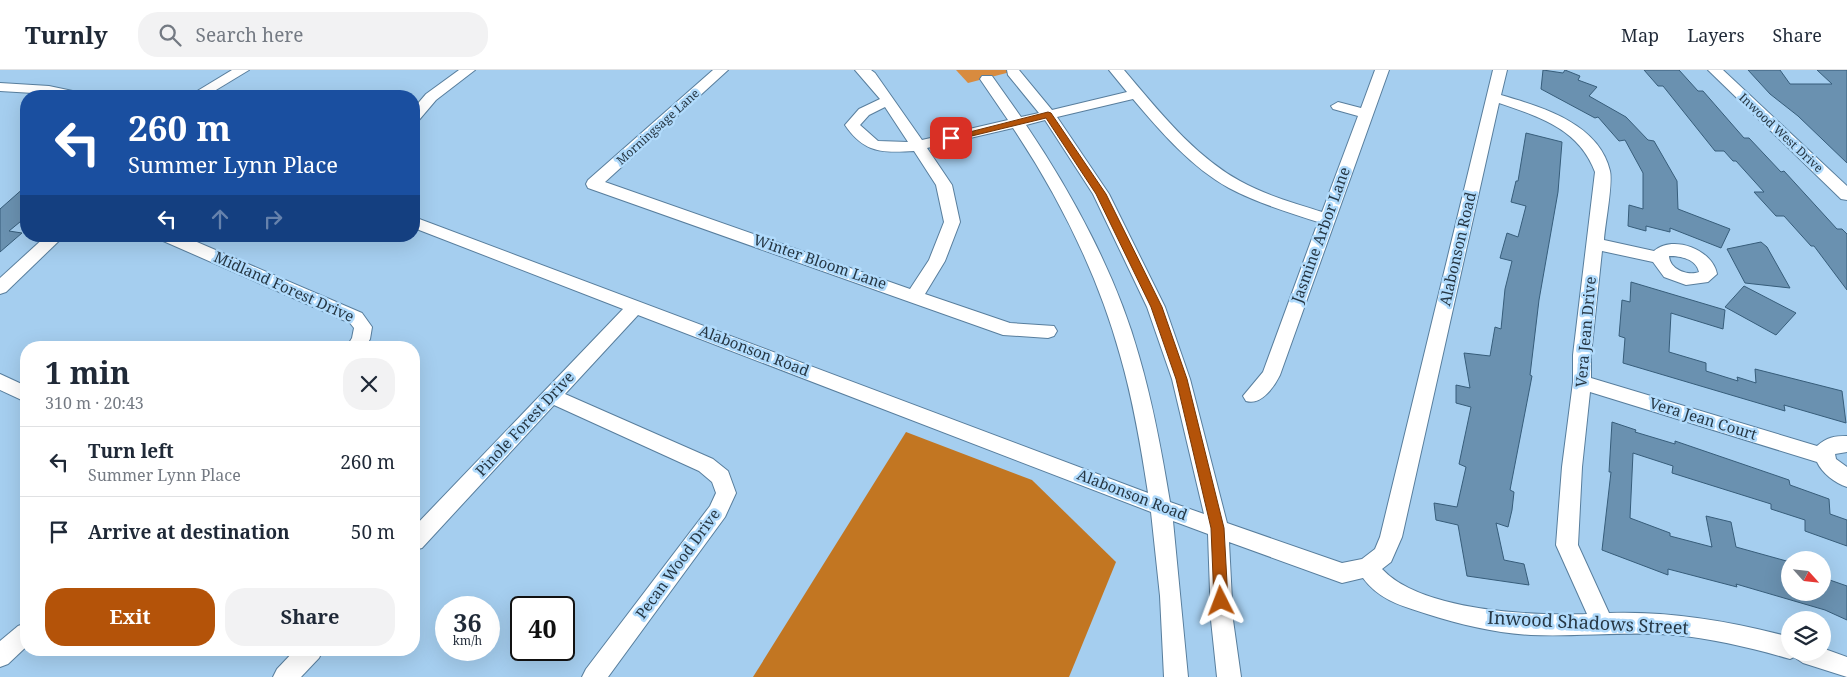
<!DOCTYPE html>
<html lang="en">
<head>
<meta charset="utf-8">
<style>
  :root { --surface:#fff; --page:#f2f2f3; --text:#1f2937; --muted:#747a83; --line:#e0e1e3; --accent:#b45309 }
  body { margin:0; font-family:"Noto Serif",serif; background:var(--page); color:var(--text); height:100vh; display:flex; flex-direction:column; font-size:19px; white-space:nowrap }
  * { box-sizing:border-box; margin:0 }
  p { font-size:16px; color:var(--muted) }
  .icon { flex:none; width:28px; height:28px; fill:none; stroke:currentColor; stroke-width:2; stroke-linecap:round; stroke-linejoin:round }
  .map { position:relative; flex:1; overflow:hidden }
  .side { position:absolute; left:20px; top:271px; width:400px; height:315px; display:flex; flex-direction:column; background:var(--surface); border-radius:20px; box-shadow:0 5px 20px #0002 }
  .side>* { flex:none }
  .guide { position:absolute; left:20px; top:20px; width:400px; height:152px; border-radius:20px; box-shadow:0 5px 20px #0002; background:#1a4fa0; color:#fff; overflow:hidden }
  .needle { width:32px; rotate:117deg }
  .fabs { position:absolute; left:1781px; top:481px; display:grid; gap:10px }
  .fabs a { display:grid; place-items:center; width:50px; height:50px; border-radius:50%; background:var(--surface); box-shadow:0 5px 20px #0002; font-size:25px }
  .speed { position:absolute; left:435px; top:526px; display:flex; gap:10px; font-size:25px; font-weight:700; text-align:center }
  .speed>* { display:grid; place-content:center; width:65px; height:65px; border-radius:50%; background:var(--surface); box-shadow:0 5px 20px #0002; line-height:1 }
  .speed small { font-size:12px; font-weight:400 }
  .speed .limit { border:2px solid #111; border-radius:8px; background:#fff; color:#111 }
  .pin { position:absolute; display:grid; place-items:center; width:42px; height:42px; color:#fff; margin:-21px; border-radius:10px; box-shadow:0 2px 8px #0006 }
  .me { position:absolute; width:55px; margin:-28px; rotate:357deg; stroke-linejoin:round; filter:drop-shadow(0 0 4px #0008) }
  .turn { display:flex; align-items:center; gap:18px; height:105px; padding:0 25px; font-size:22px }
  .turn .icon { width:65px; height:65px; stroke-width:2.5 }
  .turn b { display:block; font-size:35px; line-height:42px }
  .lanes { display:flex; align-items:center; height:48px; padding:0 25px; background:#0003; justify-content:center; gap:25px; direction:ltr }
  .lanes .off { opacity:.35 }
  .round { display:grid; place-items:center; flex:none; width:52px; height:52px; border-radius:20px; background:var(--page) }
  .head { display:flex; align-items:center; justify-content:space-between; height:85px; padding:0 25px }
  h1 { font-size:30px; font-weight:700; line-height:38px }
  .primary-button { display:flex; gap:10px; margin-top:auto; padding:10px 25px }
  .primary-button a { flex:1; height:58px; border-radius:20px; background:var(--accent); color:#fff; font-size:20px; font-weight:700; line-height:58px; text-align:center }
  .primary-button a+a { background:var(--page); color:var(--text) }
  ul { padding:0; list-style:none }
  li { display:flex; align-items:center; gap:15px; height:70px; padding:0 25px; border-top:1px solid var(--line) }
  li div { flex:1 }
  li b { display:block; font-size:19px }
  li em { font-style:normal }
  header { display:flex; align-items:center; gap:30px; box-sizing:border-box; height:70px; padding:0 25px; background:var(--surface); border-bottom:1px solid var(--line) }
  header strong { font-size:24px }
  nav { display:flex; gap:28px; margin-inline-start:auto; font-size:18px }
  .search { width:350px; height:45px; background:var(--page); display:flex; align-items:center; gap:12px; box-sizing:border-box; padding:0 18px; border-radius:20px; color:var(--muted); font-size:19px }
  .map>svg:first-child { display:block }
  .green { fill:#d88b3f }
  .forest { fill:#c27622 }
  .building { fill:#6a91b0; stroke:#375d7a }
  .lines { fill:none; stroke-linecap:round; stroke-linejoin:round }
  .minor-casing { stroke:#587e9d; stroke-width:2 }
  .minor { fill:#fff; fill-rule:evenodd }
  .route { fill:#b45309; stroke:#753606 }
  .labels { text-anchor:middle; stroke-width:5; stroke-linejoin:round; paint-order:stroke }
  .far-street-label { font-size:12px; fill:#263744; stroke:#b1dbfc }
  .street-label { font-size:15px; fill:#263744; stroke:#b1dbfc }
  .near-street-label { font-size:18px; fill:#263744; stroke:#b1dbfc }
</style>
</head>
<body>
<header>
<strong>Turnly</strong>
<div class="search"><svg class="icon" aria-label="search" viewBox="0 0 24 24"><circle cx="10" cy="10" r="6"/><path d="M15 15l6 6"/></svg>Search here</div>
<nav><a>Map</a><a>Layers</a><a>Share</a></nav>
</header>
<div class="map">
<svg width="1847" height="607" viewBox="0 0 1847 607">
  <rect width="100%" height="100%" fill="#a5ceef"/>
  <polygon class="green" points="956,0 1018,0 968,13"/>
  <polygon class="forest" points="906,362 1032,410 1116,492 1069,607 753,607"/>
  <g class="building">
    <polygon points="1543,0 1563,3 1565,0 1580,6 1578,10 1597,17 1589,26 1626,47 1648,70 1654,71 1677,111 1678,139 1730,159 1721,178 1670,158 1670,162 1646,156 1646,161 1628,156 1629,135 1643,139 1643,103 1625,70 1619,71 1598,47 1595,48 1541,19"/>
    <polygon points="1644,0 1679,0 1698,21 1703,21 1744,68 1749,68 1781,102 1784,101 1837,159 1842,159 1847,164 1847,220 1814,176 1811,176 1784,146 1776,146 1754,122 1764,122 1736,91 1733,91 1724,81 1715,81 1663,16 1658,16"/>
    <polygon points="1748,0 1780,0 1790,14 1832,14 1817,0 1847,0 1847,93 1798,46 1770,24"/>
    <polygon points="1526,63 1562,72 1558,122 1539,230 1530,305 1532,306 1510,420 1514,422 1512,440 1508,457 1496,453 1504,490 1524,494 1529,515 1467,506 1458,455 1436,450 1434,433 1457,437 1466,397 1459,394 1471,337 1456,333 1456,315 1470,318 1464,283 1490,286 1495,257 1501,259 1505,219 1512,191 1500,188 1507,163 1518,167 1526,136 1511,132 1516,111 1518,111"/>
    <polygon points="26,116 26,147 9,161 22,163 0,182 0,139"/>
    <polygon points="1761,172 1767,177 1790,218 1745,213 1727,179"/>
    <polygon points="1631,212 1725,240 1723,259 1671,243 1669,282 1706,293 1706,301 1738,311 1737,307 1756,313 1755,299 1842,321 1846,353 1784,335 1785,341 1623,293 1625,268 1619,266 1622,230 1630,232"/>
    <polygon points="1744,216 1796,243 1776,265 1725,237"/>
    <polygon points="1612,352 1636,360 1635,362 1675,374 1675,371 1789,410 1790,415 1829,429 1830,444 1847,450 1847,476 1805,461 1805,450 1771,439 1771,434 1672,403 1673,396 1633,383 1630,448 1670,463 1670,466 1712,477 1706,446 1731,452 1736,477 1790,492 1790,522 1825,522 1824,508 1847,516 1847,550 1825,540 1736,514 1737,517 1668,499 1668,505 1602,480 1611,402 1609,402"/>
  </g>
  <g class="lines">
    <g class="minor-casing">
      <g id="minor">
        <polygon points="232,0 249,0 206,26 189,26"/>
        <polygon points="459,0 475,0 436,30 419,50 414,51 414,38 426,24"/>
        <path d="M713,0H728L605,112L910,219L929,190L944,152L936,115L914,81C882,83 864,83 845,55L859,39L880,29L855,0H871L875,3L922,70L1008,50L980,9L982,6H992L1021,47L1039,43L1008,5L1007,0H1019L1052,40L1127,22L1109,0H1124C1158,40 1193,85 1240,111C1265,125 1294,133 1322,142L1358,46L1333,39L1331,36L1338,32L1361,38L1375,0H1389L1280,305C1274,317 1261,336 1246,331L1243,326L1263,302L1318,152C1288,142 1257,133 1229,118C1191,97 1161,62 1133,29L1057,47L1109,124L1165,237L1190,309L1227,453L1342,493L1362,489L1375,479L1380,467L1493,0H1507L1501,25C1541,37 1599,53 1610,101C1613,114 1605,154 1604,170L1654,181C1673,164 1713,180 1717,204L1708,212L1686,215L1664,207L1653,192L1602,181L1591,285V308L1817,376C1827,367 1834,366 1847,366V382L1835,384L1836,389L1847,397V417C1835,413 1822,403 1817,392L1590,322L1582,397L1578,475L1609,543C1671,541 1730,551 1790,567V582H1822V578L1847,587V607L1803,593L1794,587L1790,589C1752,578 1714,569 1675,565C1627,561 1579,567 1531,565C1496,563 1461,555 1427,544C1402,536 1379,530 1363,508L1342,513L1229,472L1233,550L1241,607H1217L1211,550L1208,464L1173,451L1188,607H1164L1160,526L1151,442L638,245L565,324L713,389L728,401L736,423L725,447L608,607H582L586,599L710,436L716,423L712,412L699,401L554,335L422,478L414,480V457L623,239L414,158V147L1148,423C1141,377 1133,330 1120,285C1098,205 1059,127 1013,58L927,78L952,115L960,152L945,191L925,224L1010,253L1054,256L1057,261L1054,266L1048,268L1003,265L588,118L586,114L588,110ZM1499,33C1540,47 1579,59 1595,102L1573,285V312L1562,397L1556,475L1587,544C1532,546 1421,541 1382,499L1391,492L1402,467ZM885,37L908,72L878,71L860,55L869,45ZM1045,50L1093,124L1147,237L1172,309L1204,444L1170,432C1162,383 1153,334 1139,286C1117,206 1072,123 1026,55ZM1669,186C1681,186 1696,189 1699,202C1688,206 1670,200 1669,186Z"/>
        <polygon points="1708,0 1723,0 1847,116 1847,130 1841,129"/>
        <polygon points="0,13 49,16 82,23 84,26 0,21"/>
        <polygon points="46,166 64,166 6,222 0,224 0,208"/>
        <polygon points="159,166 183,166 362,243 372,257 370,269 365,278 346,278 352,268 354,258 350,253 161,170"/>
        <polygon points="0,304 26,316 26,332 0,320"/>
        <polygon points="26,553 26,577 8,594 0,597 0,571 18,556"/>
        <polygon points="295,580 323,580 319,588 301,607 273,607 277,599"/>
      </g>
    </g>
    <use href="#minor" class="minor"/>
  </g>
  <polygon class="route" points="1048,42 1051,43 1106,124 1162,237 1187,309 1224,458 1228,531 1226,535 1221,537 1216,535 1214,531 1211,458 1176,309 1151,237 1096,124 1046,48 951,71 946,68"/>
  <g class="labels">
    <g class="far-street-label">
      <text transform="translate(658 57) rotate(-42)" y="4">Morningsage Lane</text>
      <text transform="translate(1781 63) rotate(43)" y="4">Inwood West Drive</text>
    </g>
    <g class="street-label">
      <text transform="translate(1321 165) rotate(-70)" y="5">Jasmine Arbor Lane</text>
      <text transform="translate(1458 179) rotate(-77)" y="5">Alabonson Road</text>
      <text transform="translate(820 192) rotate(19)" y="5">Winter Bloom Lane</text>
      <text transform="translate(284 217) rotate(24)" y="5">Midland Forest Drive</text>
      <text transform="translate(1586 262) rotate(-85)" y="5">Vera Jean Drive</text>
      <text transform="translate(754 281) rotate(21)" y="5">Alabonson Road</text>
      <text transform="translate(1703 349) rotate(17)" y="5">Vera Jean Court</text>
      <text transform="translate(525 354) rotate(-47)" y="5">Pinole Forest Drive</text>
      <text transform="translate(1132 425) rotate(21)" y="5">Alabonson Road</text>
      <text transform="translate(678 494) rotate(-54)" y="5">Pecan Wood Drive</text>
    </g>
    <g class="near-street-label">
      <text transform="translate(1588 553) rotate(3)" y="6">Inwood Shadows Street</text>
    </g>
  </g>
</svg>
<div class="fabs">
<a><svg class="needle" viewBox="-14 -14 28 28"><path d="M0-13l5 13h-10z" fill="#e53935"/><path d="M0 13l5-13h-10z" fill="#747a83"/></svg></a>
<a><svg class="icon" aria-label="layers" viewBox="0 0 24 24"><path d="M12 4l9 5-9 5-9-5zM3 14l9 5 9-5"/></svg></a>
</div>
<div class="speed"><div>36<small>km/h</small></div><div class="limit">40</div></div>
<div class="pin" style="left:951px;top:68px;background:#d93025"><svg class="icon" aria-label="arrive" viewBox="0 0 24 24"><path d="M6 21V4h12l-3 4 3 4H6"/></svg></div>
<svg class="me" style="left:1221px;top:531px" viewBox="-20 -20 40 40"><path d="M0-17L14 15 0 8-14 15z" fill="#b45309" stroke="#fff" stroke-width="4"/></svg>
<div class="guide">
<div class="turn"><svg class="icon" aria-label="left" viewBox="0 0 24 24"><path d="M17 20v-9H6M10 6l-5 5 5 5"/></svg><div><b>260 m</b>Summer Lynn Place</div></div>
<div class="lanes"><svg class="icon" aria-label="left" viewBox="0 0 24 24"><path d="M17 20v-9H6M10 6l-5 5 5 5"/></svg><svg class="icon off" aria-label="ahead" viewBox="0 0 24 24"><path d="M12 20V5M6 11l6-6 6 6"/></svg><svg class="icon off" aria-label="right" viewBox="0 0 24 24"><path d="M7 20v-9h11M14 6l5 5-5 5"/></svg></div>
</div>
<section class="side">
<div class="head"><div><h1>1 min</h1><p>310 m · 20:43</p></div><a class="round"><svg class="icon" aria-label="close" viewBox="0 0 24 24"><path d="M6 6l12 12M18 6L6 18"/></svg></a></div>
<ul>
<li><svg class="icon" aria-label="left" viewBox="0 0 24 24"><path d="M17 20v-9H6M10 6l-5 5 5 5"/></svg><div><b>Turn left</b><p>Summer Lynn Place</p></div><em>260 m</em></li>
<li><svg class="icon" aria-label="arrive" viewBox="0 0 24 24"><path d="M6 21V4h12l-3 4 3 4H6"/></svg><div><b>Arrive at destination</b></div><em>50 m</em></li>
</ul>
<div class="primary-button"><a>Exit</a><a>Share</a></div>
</section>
</div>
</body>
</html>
